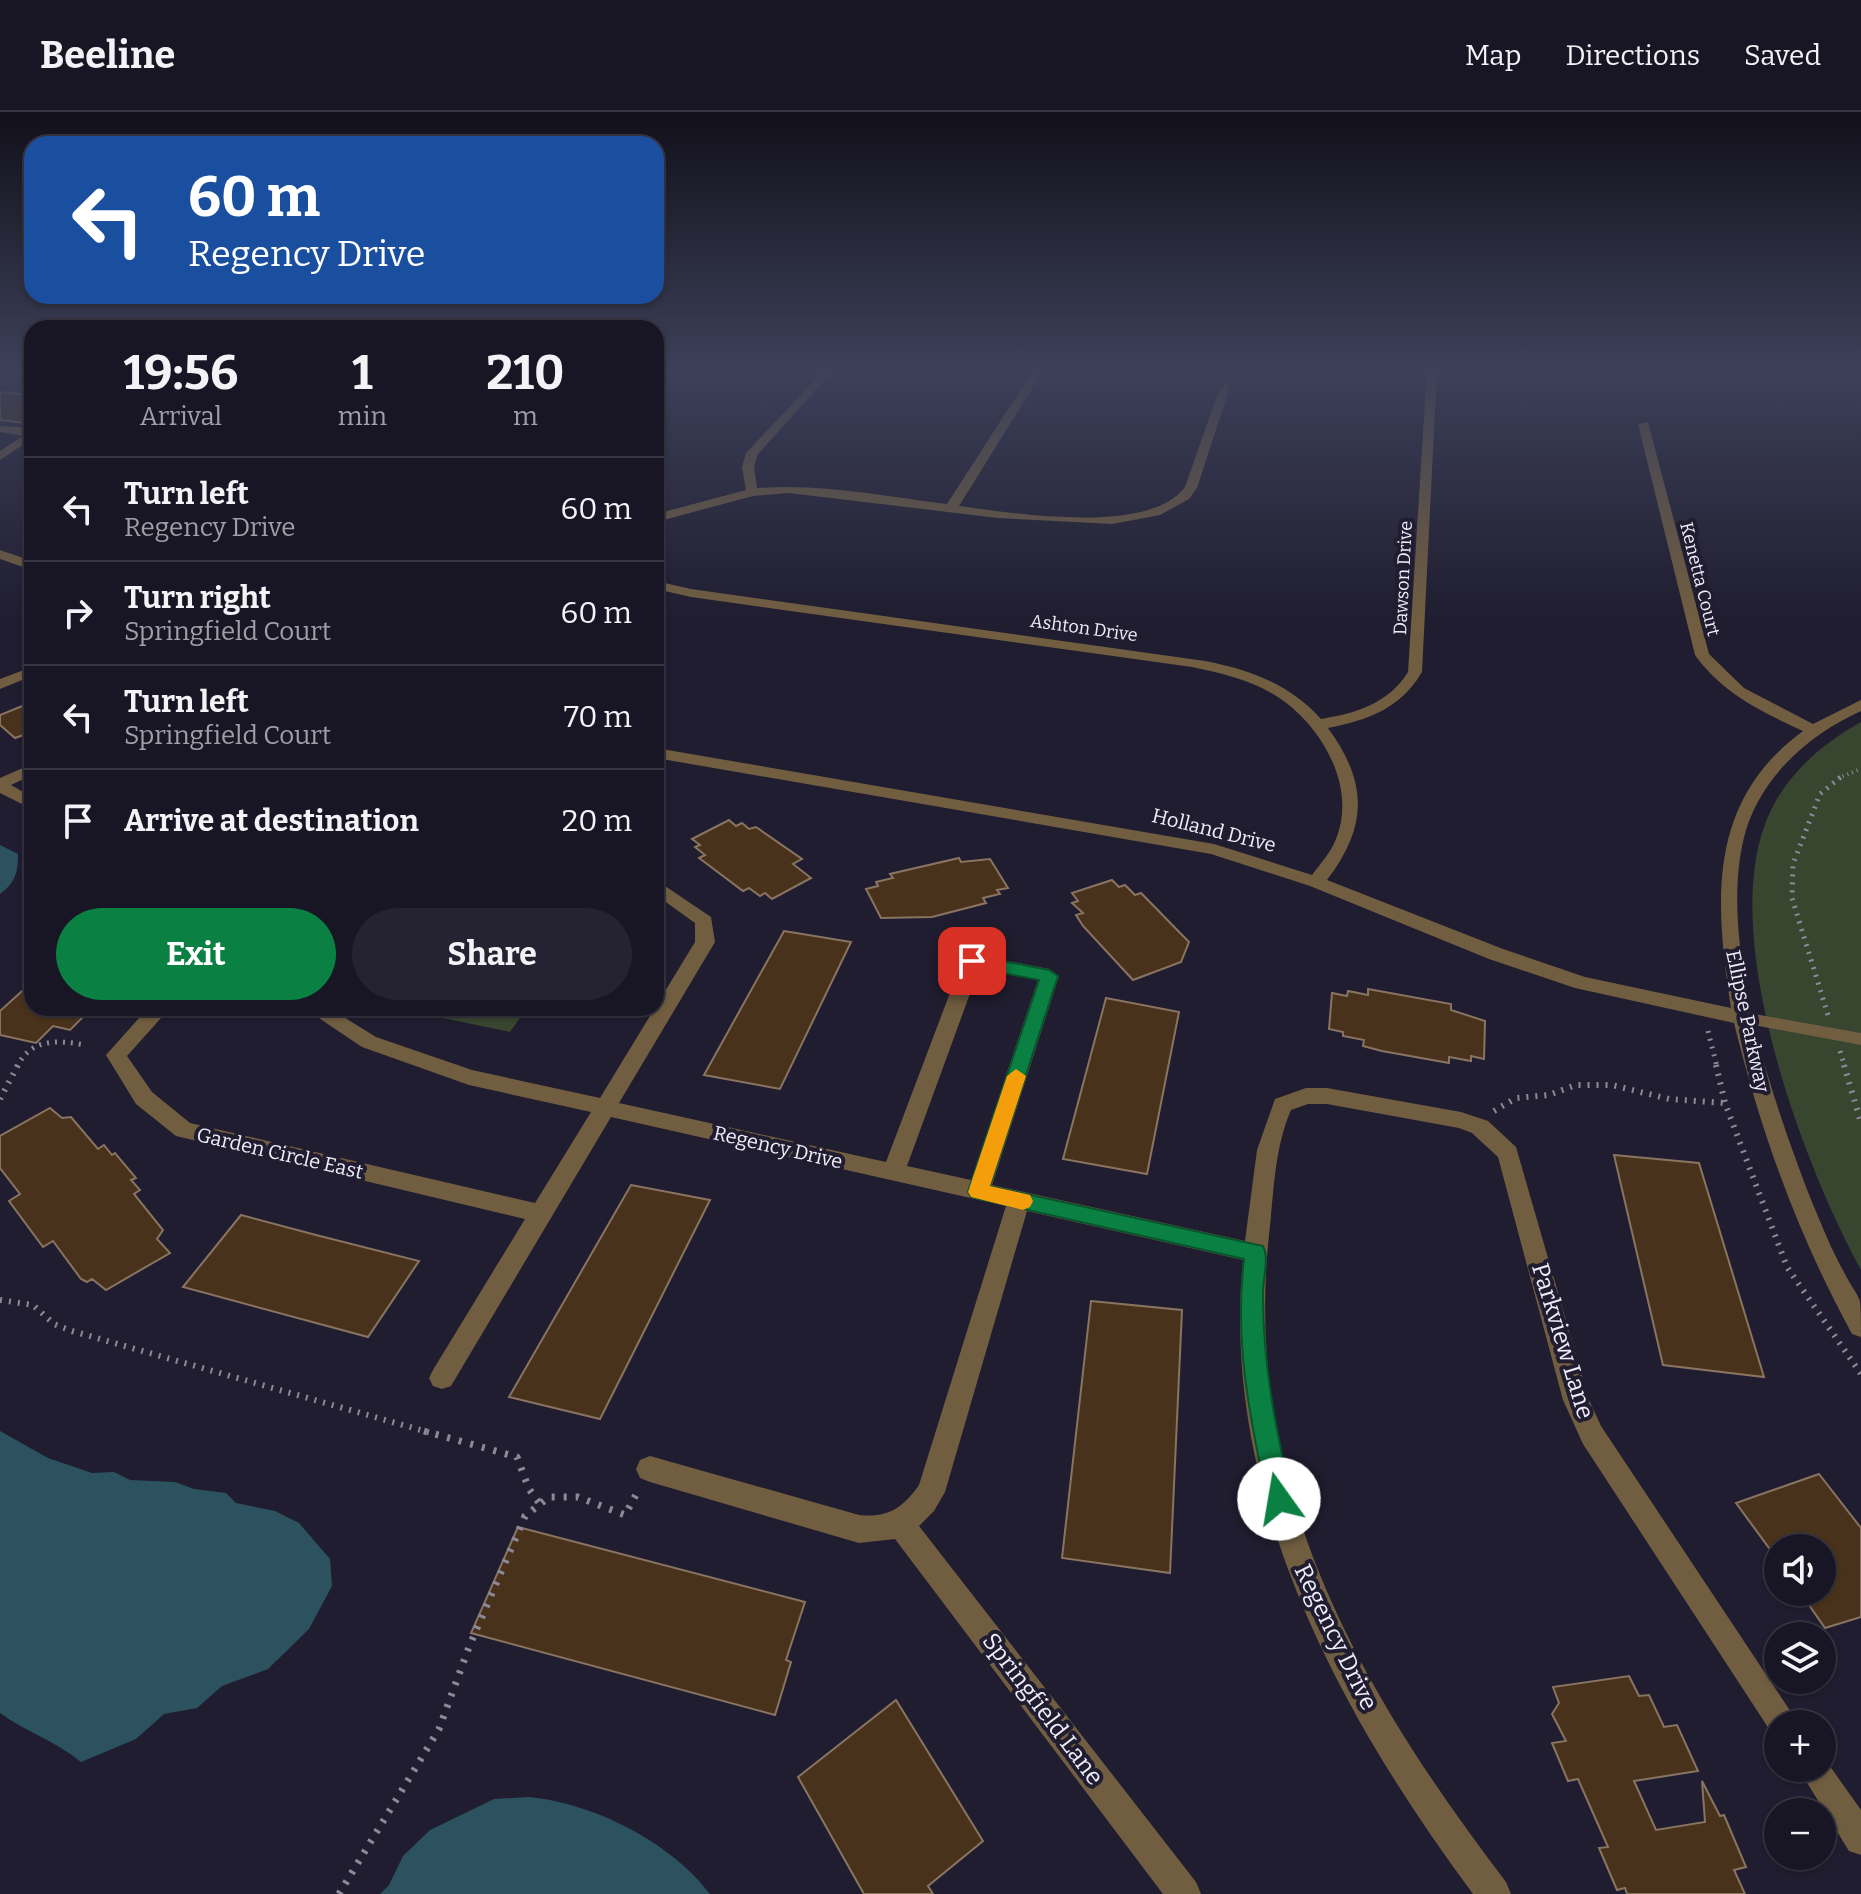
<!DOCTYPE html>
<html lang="en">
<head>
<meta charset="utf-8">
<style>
  :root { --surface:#181624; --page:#252331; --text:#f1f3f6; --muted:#9f9fa6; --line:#363541; --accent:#0b8043 }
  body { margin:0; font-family:Bitter,serif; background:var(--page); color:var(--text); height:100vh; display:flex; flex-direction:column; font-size:30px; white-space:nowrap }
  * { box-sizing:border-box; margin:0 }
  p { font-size:26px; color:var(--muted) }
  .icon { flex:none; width:44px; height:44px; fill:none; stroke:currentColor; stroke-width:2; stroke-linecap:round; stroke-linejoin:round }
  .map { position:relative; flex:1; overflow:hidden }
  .details { position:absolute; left:24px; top:208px; width:640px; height:696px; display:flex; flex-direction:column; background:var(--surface); border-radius:24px; box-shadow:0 2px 6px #0004,0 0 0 2px var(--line) }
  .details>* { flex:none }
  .guide { position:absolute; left:24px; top:24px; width:640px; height:168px; border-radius:24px; box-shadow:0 2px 6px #0004,0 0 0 2px var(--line); background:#1a4fa0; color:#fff; overflow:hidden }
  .tools { position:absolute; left:1764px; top:1422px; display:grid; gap:16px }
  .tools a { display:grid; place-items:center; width:72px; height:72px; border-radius:50%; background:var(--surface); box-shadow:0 2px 6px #0004,0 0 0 2px var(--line); font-size:40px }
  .pin { position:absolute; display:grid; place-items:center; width:68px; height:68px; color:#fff; margin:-34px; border-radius:16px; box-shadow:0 4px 12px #0006 }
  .me { position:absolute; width:88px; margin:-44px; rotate:347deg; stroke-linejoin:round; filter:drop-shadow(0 0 6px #0008) }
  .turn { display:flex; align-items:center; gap:28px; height:168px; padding:0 32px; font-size:36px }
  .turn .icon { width:104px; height:104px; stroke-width:2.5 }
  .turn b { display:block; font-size:56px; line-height:68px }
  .eta { display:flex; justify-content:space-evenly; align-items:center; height:136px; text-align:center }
  .eta b { font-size:48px; font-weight:700; line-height:56px }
  .action { display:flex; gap:16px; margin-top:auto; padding:16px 32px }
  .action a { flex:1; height:92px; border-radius:48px; background:var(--accent); color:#fff; font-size:32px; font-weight:700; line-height:92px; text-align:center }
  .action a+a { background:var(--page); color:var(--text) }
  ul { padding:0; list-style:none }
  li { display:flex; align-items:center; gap:24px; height:104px; padding:0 32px; border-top:2px solid var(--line) }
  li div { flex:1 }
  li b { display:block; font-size:30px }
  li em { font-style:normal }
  header { display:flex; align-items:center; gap:48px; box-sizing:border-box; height:112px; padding:0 40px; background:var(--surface); border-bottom:2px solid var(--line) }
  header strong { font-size:38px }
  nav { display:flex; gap:44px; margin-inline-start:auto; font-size:28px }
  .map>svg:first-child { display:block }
  .green { fill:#38452f }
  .water { fill:#2b525e }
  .building { fill:#49321b; stroke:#887461; stroke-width:2 }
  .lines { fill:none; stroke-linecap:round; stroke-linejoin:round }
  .path-far3 { stroke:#8c8a9a; stroke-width:4; stroke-dasharray:1 4; stroke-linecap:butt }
  .path-far2 { stroke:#8c8a9a; stroke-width:5; stroke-dasharray:2 6; stroke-linecap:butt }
  .path-far1 { stroke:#8c8a9a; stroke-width:6; stroke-dasharray:2 7; stroke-linecap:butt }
  .path { stroke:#8c8a9a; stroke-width:7; stroke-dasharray:3 9; stroke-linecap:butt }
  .lane { fill:#715e41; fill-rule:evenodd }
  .street { fill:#715e41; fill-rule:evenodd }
  .route { fill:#0b8043; stroke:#07532c; stroke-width:2 }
  .slow { fill:#f59e0b }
  .labels { text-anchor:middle; stroke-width:8; stroke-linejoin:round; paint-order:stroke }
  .far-street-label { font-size:18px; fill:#efedfb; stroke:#201d30 }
  .street-label { font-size:20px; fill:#efedfb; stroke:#201d30 }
  .near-street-label { font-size:24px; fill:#efedfb; stroke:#201d30 }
</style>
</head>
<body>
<header>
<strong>Beeline</strong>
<nav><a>Map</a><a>Directions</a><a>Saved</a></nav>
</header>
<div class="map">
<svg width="1861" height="1782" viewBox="0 0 1861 1782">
  <rect width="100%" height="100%" fill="#201d30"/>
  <g class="green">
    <path d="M1861,610V1158C1803,1052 1722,834 1764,715C1780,668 1818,634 1861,610Z"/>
    <polygon points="451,896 527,896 510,920 443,906"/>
  </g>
  <g class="water">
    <path d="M0,733L18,742C18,761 15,771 0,782Z"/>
    <path d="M0,1319L48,1346L92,1361L114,1360L130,1368L175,1370L194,1377L226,1381L236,1391L275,1399L299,1411L330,1447L332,1474L309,1517L268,1557L222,1574L197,1596L164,1602L136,1627L81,1650C56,1629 26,1620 0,1601Z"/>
    <path d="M529,1685C593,1691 671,1730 710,1782H380L389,1773L403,1744L430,1718L494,1687Z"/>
  </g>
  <g class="building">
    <polygon points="0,280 32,283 32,312 0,308"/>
    <polygon points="32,590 32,620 15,626 0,613 0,603"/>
    <polygon points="729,708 736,714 742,711 749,717 756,715 802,747 793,752 811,766 772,787 765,781 760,784 749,776 743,779 699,746 705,743 695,735 700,733 692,727"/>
    <polygon points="959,746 961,750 990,747 1008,776 997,778 1000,782 983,786 986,791 932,805 881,806 866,777 878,774 876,770 893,766 890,762"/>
    <polygon points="1112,768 1119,775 1125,773 1135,783 1141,781 1189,830 1181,850 1133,868 1083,814 1076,803 1083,801 1072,791 1078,789 1072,781"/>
    <polygon points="784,819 851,830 780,977 704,963"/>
    <polygon points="32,870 32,896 92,896 70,918 53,914 36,931 0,923 0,899"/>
    <polygon points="1368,877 1451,892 1451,898 1485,909 1484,947 1471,944 1471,949 1449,945 1449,951 1382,939 1363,934 1364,928 1343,924 1343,920 1329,917 1332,881 1347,884 1348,879 1368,883"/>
    <polygon points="1106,886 1179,900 1147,1062 1063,1047"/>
    <polygon points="50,996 62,1006 71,1005 98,1037 104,1033 112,1043 115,1041 136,1066 131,1068 140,1078 134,1082 163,1118 157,1127 170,1141 106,1178 92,1167 87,1170 81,1167 53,1129 43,1135 9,1089 20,1082 0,1056 0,1024"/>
    <polygon points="1614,1043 1699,1051 1764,1265 1663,1253"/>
    <polygon points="631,1073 710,1088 600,1307 509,1285"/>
    <polygon points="241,1103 316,1123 419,1149 368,1225 183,1175"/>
    <polygon points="1091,1189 1182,1198 1170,1461 1062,1446"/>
    <polygon points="1819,1362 1861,1416 1861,1505 1825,1516 1800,1480 1822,1480 1822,1436 1769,1436 1736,1391"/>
    <polygon points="518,1415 805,1490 786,1548 791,1550 775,1603 471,1521"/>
    <polygon points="1629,1564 1639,1584 1649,1583 1664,1615 1677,1613 1698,1659 1634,1669 1656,1718 1705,1710 1702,1669 1720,1704 1724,1703 1746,1755 1734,1758 1745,1782 1627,1782 1625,1776 1617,1778 1599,1736 1608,1735 1578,1667 1568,1669 1552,1631 1566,1629 1552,1602 1559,1591 1553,1575"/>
    <polygon points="896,1588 983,1729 928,1774 933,1782 864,1782 798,1665"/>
  </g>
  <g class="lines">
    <polyline class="path-far3" points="1838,666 1861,657"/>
    <g class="path-far2">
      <polyline points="1828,903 1792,786 1793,752 1820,682 1842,664"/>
      <polyline points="1708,919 1717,955"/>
      <polyline points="1840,939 1845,955"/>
      <path d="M17,955C31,926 57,928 85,933"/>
    </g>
    <g class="path-far1">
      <polyline points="1716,953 1725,991 1787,1155 1861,1262"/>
      <polyline points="1844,953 1861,1011"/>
      <polyline points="0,987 18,953"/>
      <polyline points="1494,999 1516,986 1549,983 1576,973 1612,973 1669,987 1725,991"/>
      <polyline points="0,1188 33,1193 54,1212 72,1219 431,1321"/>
    </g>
    <g class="path">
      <polyline points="424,1319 517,1345 529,1377 540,1392"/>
      <polyline points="339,1782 439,1617 469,1535 525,1404 549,1385 578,1385 625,1403 639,1377"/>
    </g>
    <polygon class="lane" points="1743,900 1861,921 1861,933 1737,910 1735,906 1737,902"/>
    <g class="street">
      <path d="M825,257H835L758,342L754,355L757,376C821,371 884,384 947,392L1034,257H1044L959,394C1012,401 1149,424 1185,375L1220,275L1225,272L1230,275L1197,376L1189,387L1160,403L1112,412L998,406L789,381L753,384L656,410V402L746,378L742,355L746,341Z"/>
      <path d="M1427,257H1437L1422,560C1400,597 1368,608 1328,616C1368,671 1368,714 1327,768L1503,837L1585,865L1731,896C1715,791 1706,690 1803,619C1762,600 1722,581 1695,543L1638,312L1648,310L1709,542L1744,576L1813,612L1861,588V599C1810,622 1763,663 1746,718C1715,824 1773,990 1812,1090C1822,1114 1832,1139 1845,1162C1849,1171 1856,1179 1860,1189C1861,1199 1861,1214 1861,1225L1852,1222C1798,1123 1761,1021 1734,911L1575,876L1489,847L1310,774L1211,742L656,646V636L1214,732L1312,763C1321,751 1331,740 1336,727C1358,673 1319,609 1273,582C1248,567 1220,561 1192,555L691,485L656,477V469L691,477L1205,549C1251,558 1289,572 1321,607C1356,601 1388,592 1408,560Z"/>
      <polygon points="0,314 32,316 32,327 0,348 0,339 23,324 0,320"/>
      <polygon points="0,438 32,449 32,458 0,447"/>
      <polygon points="32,555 32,564 0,577 0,567"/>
      <polygon points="32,652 32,663 11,673 32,685 32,697 0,681 0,666"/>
      <path d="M656,768L711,805L715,830L619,991L886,1050L962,849L972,842L1049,857L1059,864L992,1073L1245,1129L1257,1038L1275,987L1306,976H1327L1461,1000L1488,1009L1516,1035L1589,1288L1601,1314L1799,1612H1778V1625L1773,1623L1583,1332L1563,1288L1498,1045L1472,1021L1459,1016L1327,992H1308L1291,998C1274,1037 1274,1081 1269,1123C1242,1374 1359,1577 1506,1770L1511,1782H1473C1338,1600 1220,1382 1243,1148L1027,1099L945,1380L934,1399L919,1414L1196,1770L1201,1782H1163L895,1427L859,1431L650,1370L640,1366L636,1357L640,1348L650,1344L859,1403C888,1406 903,1396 919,1373L1006,1094L611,1005L451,1274L442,1277L433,1274L429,1266L433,1258L525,1107L176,1024L136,992L106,943L148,896H170L127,944L152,980L190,1011L535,1091L591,1000L469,973L362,935L304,896H329L376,925L472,958L600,986L695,830V811L656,783ZM979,857L1038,868L971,1068L907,1054Z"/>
      <polygon points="1822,1643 1861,1698 1861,1743 1849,1739 1798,1656 1822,1656"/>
    </g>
  </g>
  <linearGradient id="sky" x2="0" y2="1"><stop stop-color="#12101a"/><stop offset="0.51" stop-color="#3c4059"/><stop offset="1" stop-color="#3c4059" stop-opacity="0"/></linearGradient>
  <rect width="1861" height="506" fill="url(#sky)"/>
  <path class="route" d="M972,843L1049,858L1058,864L990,1074L1263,1134C1270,1148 1262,1168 1263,1184C1263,1254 1276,1319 1292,1387L1288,1395L1279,1399L1271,1395L1267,1387C1250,1306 1234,1230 1244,1147L971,1085L968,1080L1039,868L966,854V845Z"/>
  <polygon class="slow" points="1016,957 1026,964 990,1074 1030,1083 1033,1089 1030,1095 1023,1098 971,1085 968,1080 1007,964"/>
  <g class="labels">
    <g class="far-street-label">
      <text transform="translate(1403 466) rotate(-87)" y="6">Dawson Drive</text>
      <text transform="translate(1700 467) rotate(76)" y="6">Kenetta Court</text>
      <text transform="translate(1084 516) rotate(8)" y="6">Ashton Drive</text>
    </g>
    <g class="street-label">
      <text transform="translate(1214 718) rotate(14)" y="7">Holland Drive</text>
      <text transform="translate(1748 909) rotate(78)" y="7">Ellipse Parkway</text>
      <text transform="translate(778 1035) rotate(13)" y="7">Regency Drive</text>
      <text transform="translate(280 1041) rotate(13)" y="7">Garden Circle East</text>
    </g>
    <g class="near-street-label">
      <text transform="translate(1563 1229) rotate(73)" y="8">Parkview Lane</text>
      <text transform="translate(1336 1525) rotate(64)" y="8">Regency Drive</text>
      <text transform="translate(1043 1597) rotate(53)" y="8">Springfield Lane</text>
    </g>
  </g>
</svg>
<div class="tools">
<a><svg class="icon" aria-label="sound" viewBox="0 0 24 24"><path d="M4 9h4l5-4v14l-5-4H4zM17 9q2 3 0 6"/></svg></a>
<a><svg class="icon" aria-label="layers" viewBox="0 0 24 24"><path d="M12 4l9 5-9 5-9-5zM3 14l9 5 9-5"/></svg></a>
<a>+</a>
<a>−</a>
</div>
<div class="pin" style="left:972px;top:849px;background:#d93025"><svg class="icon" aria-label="arrive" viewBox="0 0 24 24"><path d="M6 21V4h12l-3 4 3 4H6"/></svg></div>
<svg class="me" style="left:1279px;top:1387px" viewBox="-20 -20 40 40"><circle r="19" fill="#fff"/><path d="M0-13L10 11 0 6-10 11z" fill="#0b8043"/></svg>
<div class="guide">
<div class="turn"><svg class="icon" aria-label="left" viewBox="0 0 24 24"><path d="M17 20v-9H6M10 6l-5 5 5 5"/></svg><div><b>60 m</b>Regency Drive</div></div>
</div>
<section class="details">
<div class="eta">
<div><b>19:56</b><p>Arrival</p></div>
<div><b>1</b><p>min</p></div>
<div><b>210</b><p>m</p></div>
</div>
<ul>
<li><svg class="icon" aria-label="left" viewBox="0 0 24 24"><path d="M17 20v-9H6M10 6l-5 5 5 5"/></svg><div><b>Turn left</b><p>Regency Drive</p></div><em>60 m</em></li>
<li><svg class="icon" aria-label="right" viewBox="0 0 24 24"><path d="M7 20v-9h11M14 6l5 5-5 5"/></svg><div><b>Turn right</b><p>Springfield Court</p></div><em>60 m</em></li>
<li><svg class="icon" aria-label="left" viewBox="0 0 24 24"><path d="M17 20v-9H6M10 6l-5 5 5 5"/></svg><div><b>Turn left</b><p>Springfield Court</p></div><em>70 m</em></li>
<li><svg class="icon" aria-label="arrive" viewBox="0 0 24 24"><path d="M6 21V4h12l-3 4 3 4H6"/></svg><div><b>Arrive at destination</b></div><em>20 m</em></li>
</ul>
<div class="action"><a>Exit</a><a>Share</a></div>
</section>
</div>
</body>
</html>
